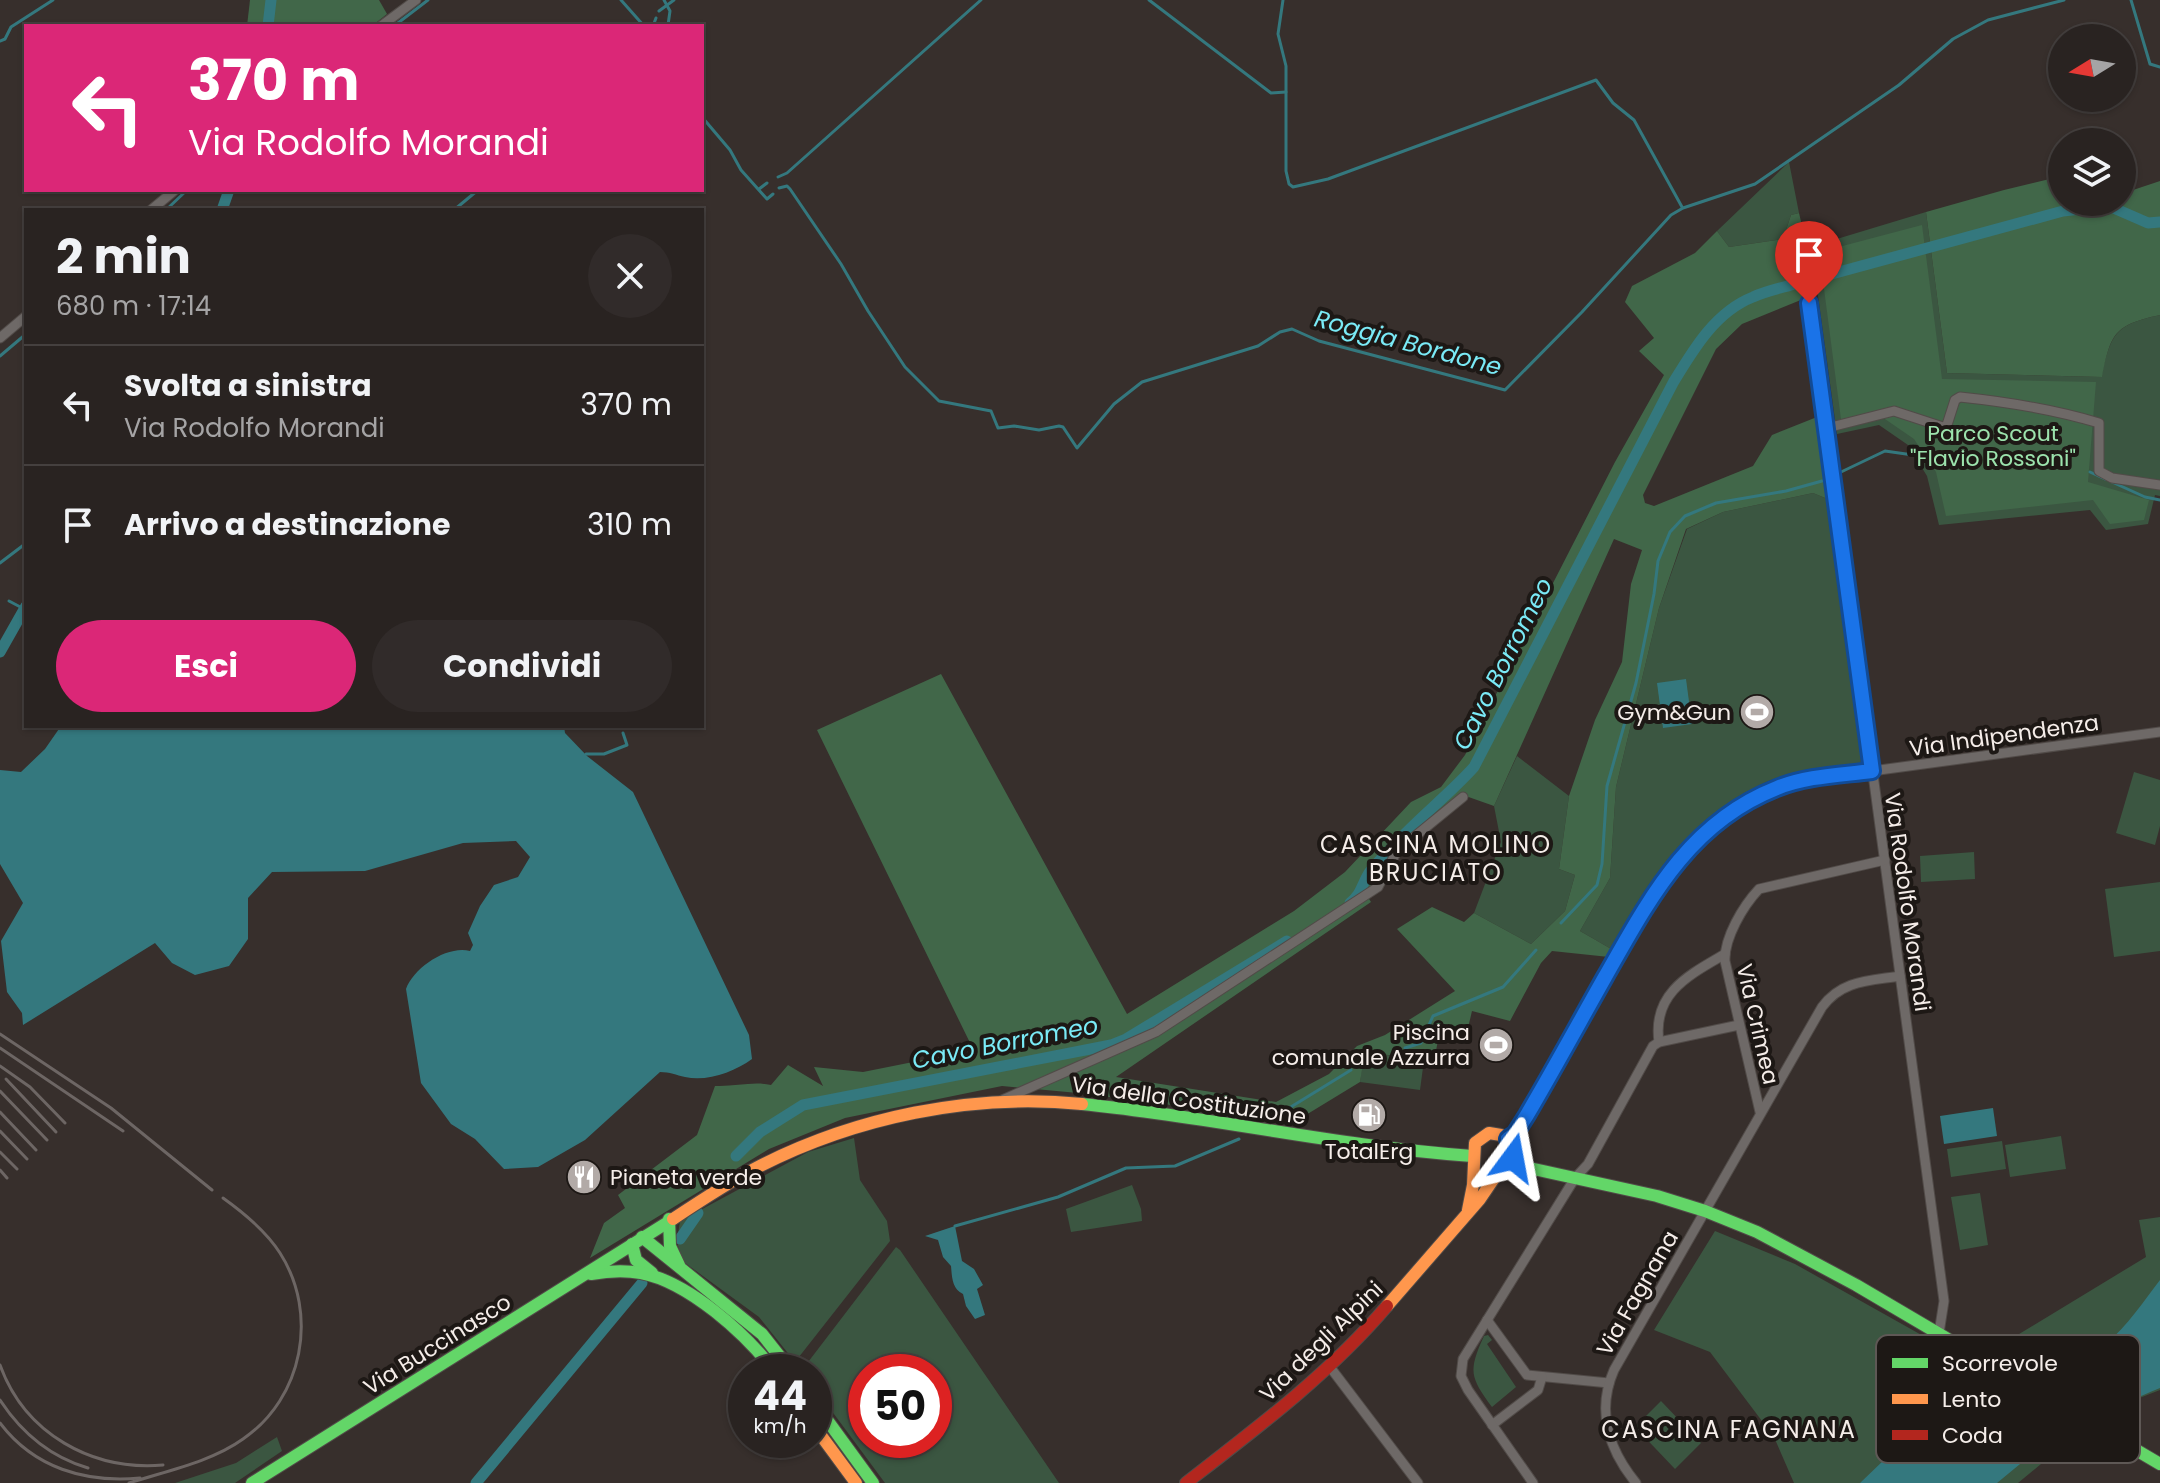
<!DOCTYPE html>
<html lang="it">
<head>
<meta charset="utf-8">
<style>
  :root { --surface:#292321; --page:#312b2a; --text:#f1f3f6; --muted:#a5a4a5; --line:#45403f; --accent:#db2777 }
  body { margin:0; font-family:Poppins,sans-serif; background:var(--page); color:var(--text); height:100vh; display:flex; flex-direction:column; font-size:30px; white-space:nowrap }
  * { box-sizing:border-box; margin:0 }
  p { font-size:26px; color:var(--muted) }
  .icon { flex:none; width:44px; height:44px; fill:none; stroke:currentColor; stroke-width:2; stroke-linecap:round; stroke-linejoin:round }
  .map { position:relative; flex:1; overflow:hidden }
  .drawer { position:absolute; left:24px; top:208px; width:680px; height:520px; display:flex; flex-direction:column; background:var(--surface); border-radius:0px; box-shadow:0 2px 6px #0004,0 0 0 2px var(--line) }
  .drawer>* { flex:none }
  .banner { position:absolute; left:24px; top:24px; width:680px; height:168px; border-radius:0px; box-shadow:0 2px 6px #0004,0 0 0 2px var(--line); background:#db2777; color:#fff; overflow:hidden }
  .needle { width:52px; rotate:259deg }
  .fabs { position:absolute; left:2048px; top:24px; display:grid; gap:16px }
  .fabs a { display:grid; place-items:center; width:88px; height:88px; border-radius:50%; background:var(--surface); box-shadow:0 2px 6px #0004,0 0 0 2px var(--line); font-size:40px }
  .speed { position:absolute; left:728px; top:1354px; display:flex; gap:16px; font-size:40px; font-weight:700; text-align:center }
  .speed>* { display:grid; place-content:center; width:104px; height:104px; border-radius:50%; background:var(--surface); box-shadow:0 2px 6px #0004,0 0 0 2px var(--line); line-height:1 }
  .speed small { font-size:20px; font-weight:400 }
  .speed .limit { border:12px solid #d22; background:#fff; color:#111 }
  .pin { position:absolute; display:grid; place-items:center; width:68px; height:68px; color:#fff; margin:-82px -34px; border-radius:50% 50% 50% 0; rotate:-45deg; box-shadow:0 0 8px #0007 }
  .pin .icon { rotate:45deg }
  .me { position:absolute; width:88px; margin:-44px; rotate:13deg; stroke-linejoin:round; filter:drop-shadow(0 0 6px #0008) }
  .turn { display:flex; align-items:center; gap:28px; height:168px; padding:0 32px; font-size:36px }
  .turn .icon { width:104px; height:104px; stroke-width:2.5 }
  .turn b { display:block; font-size:56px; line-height:68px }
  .round { display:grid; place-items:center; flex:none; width:84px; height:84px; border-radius:42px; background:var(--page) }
  .headline { display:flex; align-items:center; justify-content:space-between; height:136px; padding:0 32px }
  h1 { font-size:48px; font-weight:700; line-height:60px }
  .cta { display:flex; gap:16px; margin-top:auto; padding:16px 32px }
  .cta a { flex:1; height:92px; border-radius:48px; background:var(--accent); color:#fff; font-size:32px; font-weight:700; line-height:92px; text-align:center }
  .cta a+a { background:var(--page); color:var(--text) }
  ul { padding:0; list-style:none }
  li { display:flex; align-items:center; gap:24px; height:120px; padding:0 32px; border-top:2px solid var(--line) }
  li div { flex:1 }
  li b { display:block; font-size:30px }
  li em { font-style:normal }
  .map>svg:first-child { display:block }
  .green { fill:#3b5641; fill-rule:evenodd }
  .forest { fill:#416749; fill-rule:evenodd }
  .water { fill:#34787e }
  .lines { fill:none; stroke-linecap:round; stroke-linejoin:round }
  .stream { stroke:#34787e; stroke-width:3 }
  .canal { stroke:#34787e; stroke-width:11 }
  .street-casing { stroke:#514b48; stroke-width:11 }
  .fast-casing { stroke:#514b48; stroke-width:14 }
  .slow-casing { stroke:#514b48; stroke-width:14 }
  .jam-casing { stroke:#514b48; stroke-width:14 }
  .street { stroke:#6e6967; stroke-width:9 }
  .fast { stroke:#63d668; stroke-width:12 }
  .slow { stroke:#ff974d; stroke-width:12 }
  .jam { stroke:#b3261e; stroke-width:12 }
  .rail { stroke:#6d6664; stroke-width:3 }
  .route-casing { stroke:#114b97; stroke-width:20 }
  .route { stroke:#1a73e8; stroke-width:14 }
  .labels { text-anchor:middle; stroke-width:8; stroke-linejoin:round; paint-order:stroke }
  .park-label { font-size:22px; fill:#9ce3ad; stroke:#1d1815 }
  .poi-label { font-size:22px; fill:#f5ede9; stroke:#1d1815; text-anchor:end }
  .street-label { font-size:22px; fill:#f5ede9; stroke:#1d1815 }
  .water-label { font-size:24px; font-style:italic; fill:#7aeaf6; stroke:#1d1815 }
  .neighbourhood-label { font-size:24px; letter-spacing:2px; fill:#f5ede9; stroke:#1d1815 }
  .key { fill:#1d1815; stroke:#5e5855; stroke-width:2 }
  .key-label { font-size:22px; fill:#f5ede9 }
</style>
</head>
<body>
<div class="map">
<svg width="2160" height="1483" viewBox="0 0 2160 1483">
  <rect width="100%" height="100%" fill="#372f2c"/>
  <g class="green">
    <polygon points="1789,162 1799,213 1791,215 1783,239 1729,247 1717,231"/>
    <path d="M1926,212L1947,373L2101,377C2112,333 2114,325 2160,315V496L2155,495L2148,524L2106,530L2090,510L1939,525L1927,476L1908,445L1879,425L1837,434L1815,274L1807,248Z"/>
    <path d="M1813,493L1830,500L1865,762C1845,772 1804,770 1780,777C1762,782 1747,793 1732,803C1673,845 1648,889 1613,950L1580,931L1610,878L1616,787L1659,608L1687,529L1723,512Z"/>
    <polygon points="1517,756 1569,796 1559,869 1575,875 1565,911 1531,944 1474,913 1501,842 1494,806"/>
    <polygon points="2134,772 2160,780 2160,826 2155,845 2116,833"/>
    <polygon points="1974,852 1975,879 1921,882 1920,856"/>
    <polygon points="2160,882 2160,951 2114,957 2105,889"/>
    <polygon points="1364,1052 1424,1060 1420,1090 1360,1082"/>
    <polygon points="2061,1136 2066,1169 2010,1177 2005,1145"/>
    <polygon points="854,1138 860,1180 887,1221 890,1241 795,1362 759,1317 681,1260 677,1241 680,1221 808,1152"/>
    <polygon points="2002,1141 2006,1169 1951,1177 1947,1149"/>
    <polygon points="1132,1185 1141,1209 1142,1221 1071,1232 1066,1209"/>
    <polygon points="1980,1193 1988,1245 1960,1250 1951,1197"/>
    <polygon points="2160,1217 2160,1390 2101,1413 2067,1420 2053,1454 2018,1483 1794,1483 1774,1437 1710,1352 1654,1330 1715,1231 1795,1264 1966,1360 1991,1351 2146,1257 2139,1220"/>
    <path d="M896,1247L900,1250L1059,1483H885L814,1387V1372L802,1370ZM866,1372H934V1440H866Z"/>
    <path d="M1488,1335L1492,1340L1487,1344L1516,1387L1492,1407C1470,1377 1468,1371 1484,1336Z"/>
    <polygon points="1661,1401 1701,1443 1675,1469 1635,1427"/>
    <polygon points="277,1437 282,1451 235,1483 175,1483 236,1463"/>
  </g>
  <g class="forest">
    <polygon points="250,0 379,0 387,14 372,26 247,26"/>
    <path d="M2062,176V202H2122V185L2130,191L2160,181V315C2114,325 2111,333 2102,377L1947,373L1926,212L2004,190Z"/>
    <path d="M1799,213L1818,293L1742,324L1716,349L1643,495L1645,503L1654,506L1753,466L1772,435L1817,417L1830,500L1813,493L1723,512L1686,529L1659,608L1616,787L1610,878L1580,931L1613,950L1609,957L1552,951L1541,963L1510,1021L1472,1011L1468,1028L1441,1025L1434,1061L1365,1052L1360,1082L1296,1121L1078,1093L1002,1086L845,1118L769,1149L590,1258L604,1223L625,1208L618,1195L697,1135L715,1086C734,1087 753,1081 771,1085L788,1065L823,1086L814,1067L863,1072L963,1052L975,1053L817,730L941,674L1127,1014L1294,911L1345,872L1411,802L1441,787L1465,755L1615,462L1664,375L1639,351L1654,338L1625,302L1632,286L1695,253L1717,231L1729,247L1783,239L1791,215ZM1614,539L1642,550L1631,584L1622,662L1595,720L1569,796L1559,869L1575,875L1565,911L1531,944L1474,913L1464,922L1432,907L1397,929L1455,991L1385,1035L1357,1046L1329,1074L1276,1102L1116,1077L1371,902L1366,894L1392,852L1460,794L1494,806Z"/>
    <polygon points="1922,225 1942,379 2096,382 2088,482 2149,500 2144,520 2110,524 2093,500 1946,516 1936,472 1914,439 1882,417 1842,427 1823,281 1816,253"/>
  </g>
  <g class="water">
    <polygon points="1686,679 1692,724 1663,728 1657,683"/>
    <path d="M61,726H564L565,733L587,756L633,792L749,1035L752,1059C734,1072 707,1082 685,1077C676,1075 670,1072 660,1072L585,1140L538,1167L504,1169L475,1139L451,1124L421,1083L406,989C414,967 448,945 470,951L473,945L468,933L480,906L494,885L518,877L530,857L516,841L463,843L365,871L272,872L248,898V939L229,966L195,975L172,963L155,943L23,1025L22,1013L7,992L1,941L23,903L0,864V770L21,772L45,749Z"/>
    <polygon points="1993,1108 1997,1136 1944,1144 1940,1116"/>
    <path d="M955,1226L962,1261L974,1269L983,1285L977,1289L985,1315L975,1319L966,1306L963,1294C952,1289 952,1277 951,1266L943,1257L938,1240L925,1236Z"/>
    <path d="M2160,1280V1388C2149,1392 2136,1399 2124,1402C2102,1407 2060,1392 2052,1371C2058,1362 2094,1353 2107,1343C2127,1326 2144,1301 2160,1280Z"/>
    <polygon points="1965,1380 1992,1391 2048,1428 2043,1445 1997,1483 1860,1483 1910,1435 1914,1426"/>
  </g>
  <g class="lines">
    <g class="stream">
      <polyline points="621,0 644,26"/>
      <polyline points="664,0 670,11 668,25"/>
      <polyline points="1149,0 1271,93 1286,92"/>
      <polyline points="1283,0 1278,34 1286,66 1286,171 1289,184 1293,187 1328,179 1596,80 1613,103 1634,120 1682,207"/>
      <polyline points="2131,0 2150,64 2160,67"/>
      <polyline points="659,11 674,0"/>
      <polyline points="394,26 428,0"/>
      <polyline points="653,26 656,18"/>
      <polyline points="0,41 5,39 11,27 53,0"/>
      <polyline points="702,117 730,150 741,170 767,199 773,194"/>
      <polyline points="778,177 787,173 981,0"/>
      <polyline points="779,188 787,186 790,189 841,264 868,311 905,367 939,401 991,411 998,428 1014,426 1039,430 1059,426 1063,427 1077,448 1114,404 1142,382 1258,346 1280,332 1292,329 1319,341 1505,390 1582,312 1671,215 1683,208 1755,184 1899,85 1953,39 1988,20 2064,0"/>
      <polyline points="759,189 767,183"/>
      <polyline points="166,210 187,190"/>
      <polyline points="454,210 478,190"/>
      <polyline points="0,356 26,334"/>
      <polyline points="1841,472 1885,451 1927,457"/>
      <polyline points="2090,472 2105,479"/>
      <polyline points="2112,482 2145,497 2160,500"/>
      <polyline points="0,563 25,544"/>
      <polyline points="9,601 26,610"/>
      <polyline points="586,754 604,754 627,745 623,733"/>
      <polyline points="1561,923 1597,885 1602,864 1607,786 1636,683 1654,594 1658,561 1670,532 1685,516 1716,503 1786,491 1822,481"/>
      <polyline points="1405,1048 1421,1043 1433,1016 1503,987 1536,950"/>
      <polyline points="1281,1113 1351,1070"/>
      <polyline points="955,1226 1058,1197 1126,1168 1175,1166 1239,1139"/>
    </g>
    <g class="canal">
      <polyline points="268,26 271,0"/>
      <polyline points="222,210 229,190"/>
      <polyline points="0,652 26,606"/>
      <path d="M1350,903C1361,895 1362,884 1369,873C1374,866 1380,860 1386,854C1413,822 1446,798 1474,767L1673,383C1693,350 1715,312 1753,297C1766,291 1781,288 1795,284L2063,211L2109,206L2148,223L2160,222"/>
      <polyline points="736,1156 760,1132 803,1105 1111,1045 1126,1039 1287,941"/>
      <polyline points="680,1239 698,1213"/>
      <polyline points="476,1483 642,1283"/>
    </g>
    <g class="street-casing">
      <g id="street">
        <polyline points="381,26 416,0"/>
        <polyline points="151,210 175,190"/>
        <polyline points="1807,285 1944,1301 1939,1333"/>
        <polyline points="0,338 26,316"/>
        <path d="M1827,428L1894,411L1946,428L1955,400L1960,397C2008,402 2053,409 2099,423V471L2112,478L2160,485"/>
        <path d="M1659,1042C1652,993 1689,975 1725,954"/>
        <polyline points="1002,1100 1156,1032 1378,887 1397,851 1463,797"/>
        <path d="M1760,1112L1725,961C1724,938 1743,906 1759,889L1885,860"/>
        <path d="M1508,1139L1527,1115C1554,1069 1580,1022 1606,976C1656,887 1694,814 1798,781L2160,732"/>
        <polyline points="1487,1320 1527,1375 1609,1383"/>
        <polyline points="1330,1367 1418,1483"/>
        <polyline points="1492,1425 1538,1390 1542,1377"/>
        <polyline points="1533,1483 1468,1390 1461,1376 1463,1359 1575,1178 1588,1164 1653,1046 1659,1042 1739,1025"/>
        <path d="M1636,1483C1609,1450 1596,1411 1614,1370L1822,1007C1842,980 1869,981 1900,976"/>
      </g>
    </g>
    <g class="fast-casing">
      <g id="fast">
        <path d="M1082,1104C1213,1117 1341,1147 1472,1156"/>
        <polyline points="1511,1164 1657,1196 1705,1211 1757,1232 1856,1285 2160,1464"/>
        <polyline points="669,1219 670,1246 679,1265"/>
        <polyline points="642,1237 762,1334 792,1372"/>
        <polyline points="632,1244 636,1260 652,1273"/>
        <path d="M591,1274C608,1271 624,1270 641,1273C689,1282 746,1334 775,1372"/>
        <polyline points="814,1402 873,1483"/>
        <polyline points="252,1483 673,1219"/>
      </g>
    </g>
    <g class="slow-casing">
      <g id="slow">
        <path d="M673,1219C700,1201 727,1183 756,1168C855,1117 971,1093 1082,1104"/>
        <polyline points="1387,1306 1480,1199 1497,1174 1511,1164 1511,1146 1501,1135 1489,1133 1475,1143 1473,1185 1468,1210"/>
        <polyline points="814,1426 856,1483"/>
      </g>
    </g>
    <g class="jam-casing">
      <path id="jam" d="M1186,1483C1257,1428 1329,1374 1387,1306"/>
    </g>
    <use href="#street" class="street"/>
    <use href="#fast" class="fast"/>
    <use href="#slow" class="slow"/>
    <use href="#jam" class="jam"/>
    <g class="rail">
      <polyline points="0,1034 111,1108 212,1190"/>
      <polyline points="0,1048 123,1131"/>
      <polyline points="0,1066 30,1087 65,1123"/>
      <polyline points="6,1079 56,1132"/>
      <polyline points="0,1091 47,1140"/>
      <polyline points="0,1112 36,1150"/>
      <polyline points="0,1131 27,1159"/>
      <polyline points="0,1152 17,1169"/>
      <polyline points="0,1170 7,1178"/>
      <path d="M0,1365C25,1434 92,1471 163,1465"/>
      <path d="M0,1400C21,1432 51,1457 88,1468"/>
      <path d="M0,1423C34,1468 85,1483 140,1478"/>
      <path d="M129,1483C166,1471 211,1462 243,1439C303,1398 319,1314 280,1253C266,1231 244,1213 223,1198"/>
    </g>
  </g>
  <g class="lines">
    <g class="route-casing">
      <path id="route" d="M1513,1158V1150L1508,1139L1515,1134L1527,1115C1554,1069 1579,1023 1605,977C1649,900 1688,823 1777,788C1806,776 1841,775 1872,771L1809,303"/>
    </g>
    <use href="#route" class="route"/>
  </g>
  <defs>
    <g id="stadium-disc" transform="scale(1.8)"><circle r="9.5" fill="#b2aaa7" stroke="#1d1815"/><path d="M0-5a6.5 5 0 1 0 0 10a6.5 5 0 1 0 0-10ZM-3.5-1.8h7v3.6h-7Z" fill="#fff"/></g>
    <g id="fuel-disc" transform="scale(1.8)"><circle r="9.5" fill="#b2aaa7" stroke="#1d1815"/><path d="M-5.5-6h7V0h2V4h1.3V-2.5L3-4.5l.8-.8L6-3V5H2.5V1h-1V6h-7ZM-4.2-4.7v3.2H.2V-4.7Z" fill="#fff"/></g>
    <g id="restaurant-disc" transform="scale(1.8)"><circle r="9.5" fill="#b2aaa7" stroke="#1d1815"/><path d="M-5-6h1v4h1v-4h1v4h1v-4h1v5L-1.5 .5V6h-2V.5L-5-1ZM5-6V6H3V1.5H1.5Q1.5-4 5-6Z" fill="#fff"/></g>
  </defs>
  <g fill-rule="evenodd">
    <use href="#stadium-disc" x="1757" y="712"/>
    <use href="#stadium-disc" x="1496" y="1045"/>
    <use href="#fuel-disc" x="1369" y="1115"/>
    <use href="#restaurant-disc" x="584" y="1177"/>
  </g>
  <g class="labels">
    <g class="park-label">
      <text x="1993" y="441">Parco Scout<tspan x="1993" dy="25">"Flavio Rossoni"</tspan></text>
    </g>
    <g class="poi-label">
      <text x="1731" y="720">Gym&amp;Gun</text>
      <text x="1470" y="1040">Piscina<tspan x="1470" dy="25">comunale Azzurra</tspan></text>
      <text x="1369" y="1159" text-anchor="middle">TotalErg</text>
      <text x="610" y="1185" text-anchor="start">Pianeta verde</text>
    </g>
    <g class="street-label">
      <text transform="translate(2004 735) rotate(-8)" y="8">Via Indipendenza</text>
      <text transform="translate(1908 902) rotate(82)" y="8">Via Rodolfo Morandi</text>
      <text transform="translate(1758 1024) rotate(77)" y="8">Via Crimea</text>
      <text transform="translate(1189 1100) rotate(8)" y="8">Via della Costituzione</text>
      <text transform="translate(1637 1293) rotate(-60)" y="8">Via Fagnana</text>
      <text transform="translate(1321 1341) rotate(-44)" y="8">Via degli Alpini</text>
      <text transform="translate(437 1344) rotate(-32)" y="8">Via Buccinasco</text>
    </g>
    <g class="water-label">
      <text transform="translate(1408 343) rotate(15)" y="8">Roggia Bordone</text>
      <text transform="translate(1503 664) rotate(-63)" y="8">Cavo Borromeo</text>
      <text transform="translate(1005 1043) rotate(-11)" y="8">Cavo Borromeo</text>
    </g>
    <g class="neighbourhood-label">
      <text x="1436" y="853">CASCINA MOLINO<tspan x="1436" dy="28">BRUCIATO</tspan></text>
      <text x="1729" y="1438">CASCINA FAGNANA</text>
    </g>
  </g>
  <rect x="1876" y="1335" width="264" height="128" rx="12" class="key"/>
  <rect x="1892" y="1358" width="36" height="10" fill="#63d668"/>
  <rect x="1892" y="1394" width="36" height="10" fill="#ff974d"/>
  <rect x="1892" y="1430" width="36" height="10" fill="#b3261e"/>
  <g class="key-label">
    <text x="1942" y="1371">Scorrevole</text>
    <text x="1942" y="1407">Lento</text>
    <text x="1942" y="1443">Coda</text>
  </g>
</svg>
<div class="fabs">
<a><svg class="needle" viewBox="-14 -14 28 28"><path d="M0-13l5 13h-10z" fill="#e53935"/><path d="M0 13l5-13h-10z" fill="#a5a4a5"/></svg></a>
<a><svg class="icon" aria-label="layers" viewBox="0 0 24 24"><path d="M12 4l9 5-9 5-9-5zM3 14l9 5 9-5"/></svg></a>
</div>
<div class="speed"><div>44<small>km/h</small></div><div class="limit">50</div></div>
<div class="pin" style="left:1809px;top:303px;background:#d93025"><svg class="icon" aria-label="arrive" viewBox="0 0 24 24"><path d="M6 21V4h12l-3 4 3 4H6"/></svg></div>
<svg class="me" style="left:1513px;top:1158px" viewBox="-20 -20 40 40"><path d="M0-17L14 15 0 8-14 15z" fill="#1a73e8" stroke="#fff" stroke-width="4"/></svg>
<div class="banner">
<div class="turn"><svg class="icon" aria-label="left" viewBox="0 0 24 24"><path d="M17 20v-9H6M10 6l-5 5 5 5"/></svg><div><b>370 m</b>Via Rodolfo Morandi</div></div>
</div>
<section class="drawer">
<div class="headline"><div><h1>2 min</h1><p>680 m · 17:14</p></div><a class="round"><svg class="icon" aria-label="close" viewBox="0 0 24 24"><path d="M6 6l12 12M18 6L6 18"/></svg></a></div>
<ul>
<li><svg class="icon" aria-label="left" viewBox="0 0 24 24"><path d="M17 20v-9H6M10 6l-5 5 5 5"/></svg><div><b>Svolta a sinistra</b><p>Via Rodolfo Morandi</p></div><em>370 m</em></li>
<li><svg class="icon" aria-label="arrive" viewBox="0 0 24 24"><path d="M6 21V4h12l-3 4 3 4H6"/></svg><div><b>Arrivo a destinazione</b></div><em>310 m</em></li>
</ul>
<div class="cta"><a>Esci</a><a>Condividi</a></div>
</section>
</div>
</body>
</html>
